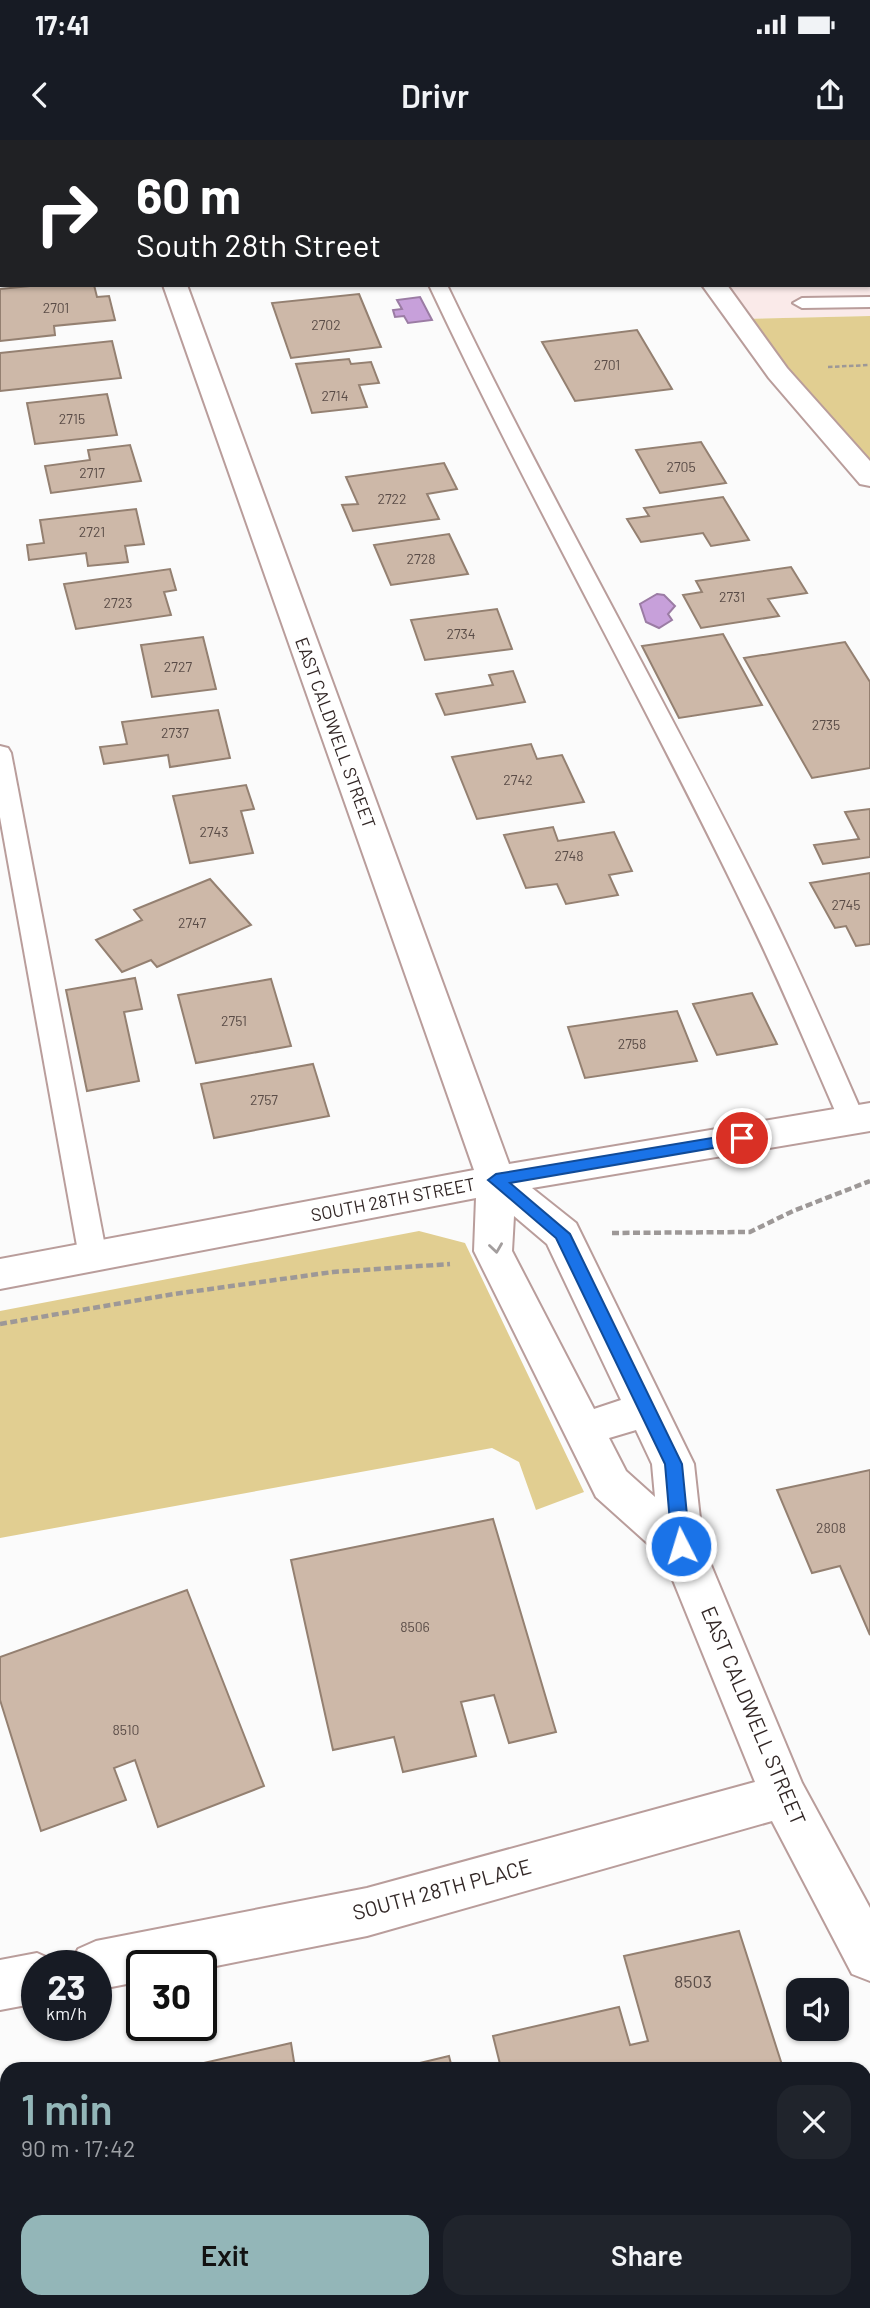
<!DOCTYPE html>
<html lang="en">
<head>
<meta charset="utf-8">
<style>
  :root { --surface:#171b24; --page:#20242c; --text:#f1f3f6; --muted:#9ea1a6; --accent:#93b6b8 }
  body { margin:0; font-family:Barlow,sans-serif; background:var(--page); color:var(--text); height:100vh; display:flex; flex-direction:column; font-size:26px; white-space:nowrap }
  * { box-sizing:border-box; margin:0 }
  p { font-size:23px; color:var(--muted) }
  .icon { flex:none; width:38px; height:38px; fill:none; stroke:currentColor; stroke-width:2; stroke-linecap:round; stroke-linejoin:round }
  .map { position:relative; flex:1; overflow:hidden }
  .panel { position:absolute; left:0px; top:1922px; width:872px; height:247px; display:flex; flex-direction:column; background:var(--surface); border-radius:21px 21px 0 0; box-shadow:0 2px 5px #0004 }
  .panel>* { flex:none }
  .top-card { position:absolute; left:0px; top:0px; width:872px; height:147px; box-shadow:0 2px 5px #0004; background:#202124; color:#fff; overflow:hidden }
  .buttons { position:absolute; left:786px; top:1838px; display:grid; gap:14px }
  .buttons a { display:grid; place-items:center; width:63px; height:63px; border-radius:14px; background:var(--surface); box-shadow:0 2px 5px #0004; font-size:35px }
  .speed { position:absolute; left:21px; top:1810px; display:flex; gap:14px; font-size:35px; font-weight:700; text-align:center }
  .speed>* { display:grid; place-content:center; width:91px; height:91px; border-radius:50%; background:var(--surface); box-shadow:0 2px 5px #0004; line-height:1 }
  .speed small { font-size:18px; font-weight:400 }
  .speed .limit { border:4px solid #111; border-radius:10px; background:#fff; color:#111 }
  .pin { position:absolute; display:grid; place-items:center; width:60px; height:60px; color:#fff; margin:-30px; border:4px solid #fff; border-radius:50%; box-shadow:0 2px 7px #0007 }
  .me { position:absolute; width:77px; margin:-38px; rotate:355deg; stroke-linejoin:round; filter:drop-shadow(0 0 5px #0008) }
  .turn { display:flex; align-items:center; gap:24px; height:147px; padding:0 21px; font-size:32px }
  .turn .icon { width:91px; height:91px; stroke-width:2.5 }
  .turn b { display:block; font-size:49px; line-height:60px }
  .round { display:grid; place-items:center; flex:none; width:74px; height:74px; border-radius:21px; background:var(--page) }
  .summary { display:flex; align-items:center; justify-content:space-between; height:119px; padding:0 21px }
  h1 { font-size:42px; font-weight:600; line-height:52px; color:var(--accent) }
  .button { display:flex; gap:14px; margin-top:auto; padding:14px 21px }
  .button a { flex:1; height:80px; border-radius:21px; background:var(--accent); color:#111; font-size:28px; font-weight:600; line-height:80px; text-align:center }
  .button a+a { background:var(--page); color:var(--text) }
  .status { display:flex; justify-content:space-between; align-items:center; height:49px; padding:0 35px; background:var(--surface); direction:ltr }
  .status svg { height:19px; fill:currentColor }
  header { display:flex; justify-content:space-between; align-items:center; height:91px; padding:0 21px; background:var(--surface); font-size:32px; font-weight:600 }
  .map>svg:first-child { display:block }
  .built { fill:#faeae9 }
  .green { fill:#e1ce91 }
  .water { fill:#c7a0da; stroke:#9b7ca4; stroke-width:2 }
  .building { fill:#cdb8a8; stroke:#948071; stroke-width:2 }
  .lines { fill:none; stroke-linecap:round; stroke-linejoin:round }
  .lane-casing { stroke:#b99d9b; stroke-width:4 }
  .street-casing { stroke:#b99d9b; stroke-width:4 }
  .path-far1 { stroke:#9d9897; stroke-width:2.5; stroke-dasharray:4.5 2.5; stroke-linecap:butt }
  .path { stroke:#9d9897; stroke-width:4.5; stroke-dasharray:7 3.5; stroke-linecap:butt }
  .lane { fill:#fff; fill-rule:evenodd }
  .street { fill:#fff; fill-rule:evenodd }
  .oneway { stroke:#a39e9e }
  .route { fill:#1a73e8; stroke:#114b97; stroke-width:2 }
  .labels { text-anchor:middle; stroke-width:5; stroke-linejoin:round; paint-order:stroke }
  .number-label { font-size:14px; fill:#5a4c47 }
  .street-label { font-size:18px; fill:#332827; stroke:#fff }
  .near-number-label { font-size:18px; fill:#5a4c47 }
  .near-street-label { font-size:21px; fill:#332827; stroke:#fff }
</style>
</head>
<body>
<div class="status"><b>17:41</b><svg viewBox="0 0 49 12"><path d="M0 12V9h3v3zM5 12V6h3v6zM10 12V3h3v9zM15 12V0h3v12zM26 1h20v11H26zM47 4h2v5h-2z"/></svg></div>
<header><svg class="icon" aria-label="back" viewBox="0 0 24 24"><path d="M15 5l-7 7 7 7"/></svg>Drivr<svg class="icon" aria-label="share" viewBox="0 0 24 24"><path d="M12 15V3M7 8l5-5 5 5M5 13v7h14v-7"/></svg></header>
<div class="map">
<svg width="870" height="2168" viewBox="0 0 870 2168">
  <rect width="100%" height="100%" fill="#fbfbfb"/>
  <polygon class="built" points="615,0 870,0 870,176 737,179 714,145 870,145 870,2"/>
  <g class="green">
    <polygon points="870,176 870,338 737,179"/>
    <polygon points="419,1091 465,1103 584,1352 536,1370 519,1322 492,1308 0,1398 0,1171"/>
  </g>
  <g class="water">
    <polygon points="420,157 432,180 408,183 404,176 395,177 393,170 402,169 397,160"/>
    <polygon points="657,454 664,455 675,466 668,474 672,480 659,488 646,482 640,464"/>
  </g>
  <g class="building">
    <polygon points="40,145 94,145 97,157 109,156 115,180 54,186 55,195 0,201 0,149"/>
    <polygon points="359,154 381,207 291,218 272,163"/>
    <polygon points="637,190 672,249 575,261 542,202"/>
    <polygon points="112,201 121,238 0,251 0,213"/>
    <polygon points="349,219 351,224 371,222 379,243 359,245 367,267 312,273 296,224"/>
    <polygon points="107,254 117,295 35,304 27,263"/>
    <polygon points="701,302 726,343 660,353 636,310"/>
    <polygon points="130,305 141,341 51,353 45,326 90,320 88,310"/>
    <polygon points="444,323 457,349 427,354 439,379 353,391 342,365 358,364 346,337"/>
    <polygon points="723,357 749,400 711,406 703,393 641,402 627,379 649,376 644,368"/>
    <polygon points="136,369 144,404 125,406 128,422 88,426 86,413 29,420 27,405 44,403 40,380"/>
    <polygon points="449,394 468,434 391,445 374,405"/>
    <polygon points="791,427 807,453 768,459 779,476 701,488 683,455 702,452 696,441"/>
    <polygon points="170,429 176,450 164,452 171,475 76,489 64,444"/>
    <polygon points="497,469 512,509 425,520 411,480"/>
    <polygon points="723,494 762,565 679,578 642,506"/>
    <polygon points="203,497 216,549 152,557 141,505"/>
    <polygon points="845,502 870,542 870,628 812,638 744,518"/>
    <polygon points="513,531 525,562 445,575 436,554 493,545 489,535"/>
    <polygon points="218,570 230,618 170,627 168,615 104,624 100,607 127,604 122,582"/>
    <polygon points="531,604 537,619 562,615 584,662 477,679 452,617"/>
    <polygon points="246,645 254,669 241,671 253,713 190,723 173,656"/>
    <polygon points="870,669 870,717 823,724 814,705 859,699 845,672"/>
    <polygon points="553,687 558,701 614,692 632,731 609,735 618,755 566,764 557,744 526,748 504,695"/>
    <polygon points="870,733 870,804 856,806 846,786 835,788 810,743"/>
    <polygon points="210,739 251,785 157,827 151,820 122,832 96,800 142,780 134,770"/>
    <polygon points="135,838 142,869 124,872 139,941 87,951 66,850"/>
    <polygon points="271,839 291,906 196,923 178,855"/>
    <polygon points="752,853 777,904 717,915 693,864"/>
    <polygon points="677,871 697,921 585,938 568,887"/>
    <polygon points="313,924 329,976 214,998 201,944"/>
    <polygon points="870,1330 870,1495 840,1426 812,1433 777,1350"/>
    <polygon points="493,1379 556,1592 509,1603 494,1555 461,1562 476,1616 403,1632 394,1597 333,1610 291,1420"/>
    <polygon points="187,1450 264,1646 158,1687 135,1620 114,1628 126,1660 41,1691 0,1560 0,1517"/>
    <polygon points="739,1791 783,1928 501,1928 493,1896 619,1867 630,1905 648,1901 624,1816"/>
    <polygon points="291,1903 295,1928 182,1928"/>
    <polygon points="449,1916 452,1928 399,1928"/>
    <polygon points="4,2014 7,2048 7,2161 176,2161 177,2168 0,2168 0,2015"/>
    <polygon points="205,2161 411,2161 385,2168 206,2168"/>
  </g>
  <g class="lines">
    <g class="lane-casing">
      <g id="lane">
        <path d="M429,145H447C548,356 665,558 769,768C803,837 834,909 865,980L861,987L852,990L843,987L839,980C808,909 778,837 744,768C643,558 528,356 429,145Z"/>
        <polygon points="870,157 870,167 802,168 793,163 802,158"/>
        <polygon points="0,606 8,608 11,613 107,1117 103,1125 93,1128 83,1125 79,1117 0,677"/>
      </g>
    </g>
    <g class="street-casing">
      <g id="street">
        <polygon points="603,0 625,0 626,2 604,2"/>
        <rect x="0" y="124" width="2" height="14"/>
        <path d="M163,145H187L509,1024L870,963V991L532,1048L576,1083L694,1324L703,1406L802,1643L870,1768V1841L852,1834L772,1681L367,1796L201,1829V1825H142V1841L96,1850V1825H71L78,1809L96,1801L367,1748L755,1642L664,1418L596,1357L474,1111L476,1058L0,1149V1119L474,1030ZM514,1076L547,1104L621,1260L594,1269L512,1111ZM636,1290L652,1324L655,1357L626,1331L609,1298Z"/>
        <polygon points="702,145 727,145 787,228 870,321 870,346 860,344 769,238"/>
        <polygon points="37,1813 55,1821 57,1825 37,1825 37,1863 0,1870 0,1820"/>
      </g>
    </g>
    <polyline class="path-far1" points="828,227 870,225"/>
    <g class="path">
      <polyline points="612,1093 750,1092 793,1071 870,1041"/>
      <polyline points="0,1184 174,1154 333,1132 450,1124"/>
    </g>
    <use href="#lane" class="lane"/>
    <use href="#street" class="street"/>
  </g>
  <defs><path id="oneway-chevron" d="M-2-3.5L2.5 0L-2 3.5" fill="none" stroke-width="1.6" stroke-linecap="round" stroke-linejoin="round" transform="scale(1.75)"/></defs>
  <use class="oneway" href="#oneway-chevron" transform="translate(496 1108) rotate(82)"/>
  <polygon class="route" points="742,993 748,994 750,998 748,1002 510,1043 570,1094 682,1324 690,1406 687,1412 681,1414 674,1412 672,1406 665,1324 556,1098 488,1040 496,1034"/>
  <g class="labels">
    <g class="number-label">
      <text x="56" y="173">2701</text>
      <text x="326" y="190">2702</text>
      <text x="607" y="230">2701</text>
      <text x="335" y="261">2714</text>
      <text x="72" y="284">2715</text>
      <text x="681" y="332">2705</text>
      <text x="92" y="338">2717</text>
      <text x="392" y="364">2722</text>
      <text x="92" y="397">2721</text>
      <text x="421" y="424">2728</text>
      <text x="732" y="462">2731</text>
      <text x="118" y="468">2723</text>
      <text x="461" y="499">2734</text>
      <text x="178" y="532">2727</text>
      <text x="826" y="590">2735</text>
      <text x="175" y="598">2737</text>
      <text x="518" y="645">2742</text>
      <text x="214" y="697">2743</text>
      <text x="569" y="721">2748</text>
      <text x="846" y="770">2745</text>
      <text x="192" y="788">2747</text>
      <text x="234" y="886">2751</text>
      <text x="632" y="909">2758</text>
      <text x="264" y="965">2757</text>
      <text x="831" y="1393">2808</text>
      <text x="415" y="1492">8506</text>
      <text x="126" y="1595">8510</text>
    </g>
    <g class="street-label">
      <text transform="translate(335 593) rotate(70)" y="6">EAST CALDWELL STREET</text>
      <text transform="translate(393 1060) rotate(-11)" y="6">SOUTH 28TH STREET</text>
    </g>
    <g class="near-number-label">
      <text x="693" y="1848">8503</text>
    </g>
    <g class="near-street-label">
      <text transform="translate(753 1576) rotate(67)" y="7">EAST CALDWELL STREET</text>
      <text transform="translate(442 1750) rotate(-15)" y="7">SOUTH 28TH PLACE</text>
    </g>
  </g>
</svg>
<div class="buttons">
<a><svg class="icon" aria-label="sound" viewBox="0 0 24 24"><path d="M4 9h4l5-4v14l-5-4H4zM17 9q2 3 0 6"/></svg></a>
</div>
<div class="speed"><div>23<small>km/h</small></div><div class="limit">30</div></div>
<div class="pin" style="left:742px;top:998px;background:#d93025"><svg class="icon" aria-label="arrive" viewBox="0 0 24 24"><path d="M6 21V4h12l-3 4 3 4H6"/></svg></div>
<svg class="me" style="left:681px;top:1406px" viewBox="-20 -20 40 40"><circle r="17" fill="#1a73e8" stroke="#fff" stroke-width="3"/><path d="M0-11L8 9 0 5-8 9z" fill="#fff"/></svg>
<div class="top-card">
<div class="turn"><svg class="icon" aria-label="right" viewBox="0 0 24 24"><path d="M7 20v-9h11M14 6l5 5-5 5"/></svg><div><b>60 m</b>South 28th Street</div></div>
</div>
<section class="panel">
<div class="summary"><div><h1>1 min</h1><p>90 m · 17:42</p></div><a class="round"><svg class="icon" aria-label="close" viewBox="0 0 24 24"><path d="M6 6l12 12M18 6L6 18"/></svg></a></div>
<div class="button"><a>Exit</a><a>Share</a></div>
</section>
</div>
</body>
</html>
